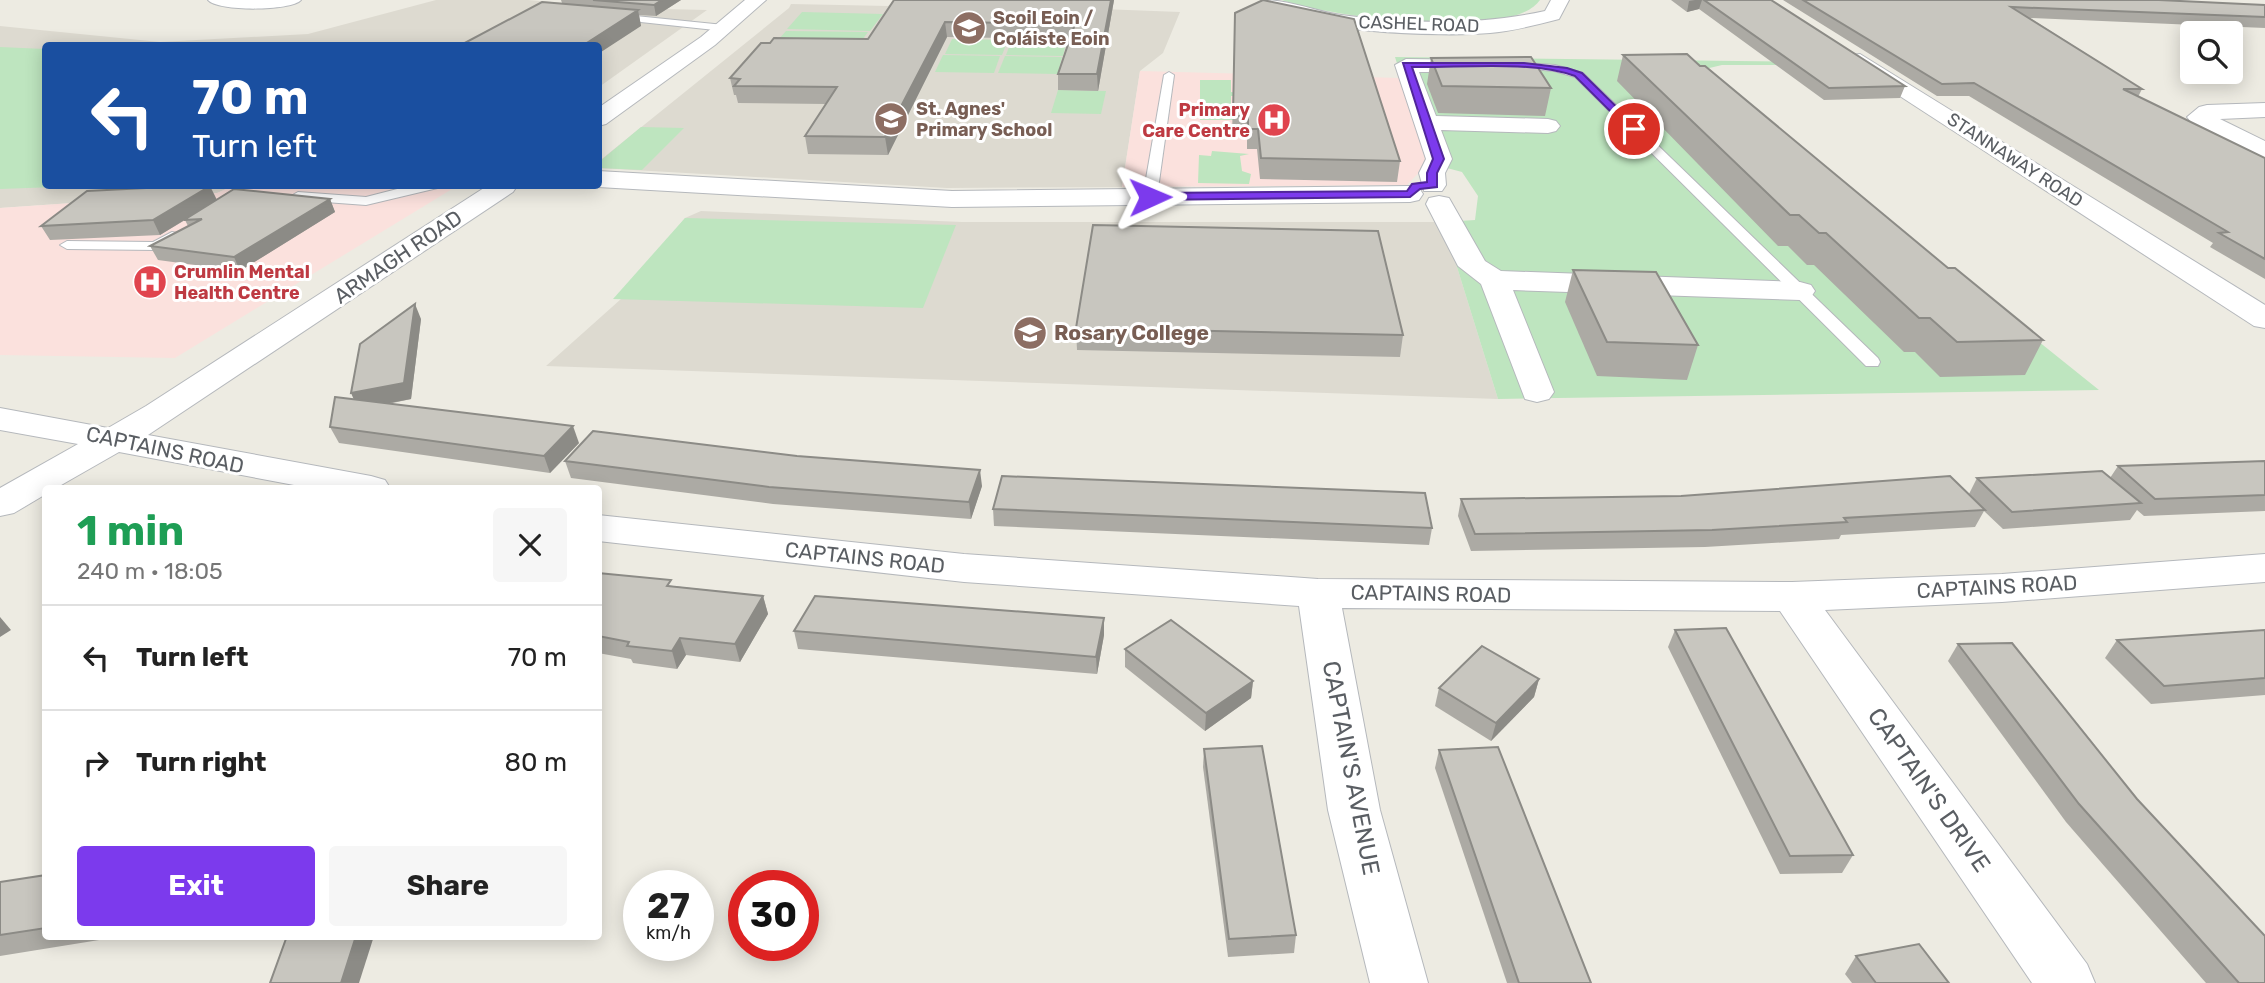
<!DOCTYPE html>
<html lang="en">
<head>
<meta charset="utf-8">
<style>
  :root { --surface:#fff; --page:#f6f6f6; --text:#222; --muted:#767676; --line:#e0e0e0; --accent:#7c3aed }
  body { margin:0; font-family:Rubik,sans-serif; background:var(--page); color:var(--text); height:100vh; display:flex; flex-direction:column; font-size:26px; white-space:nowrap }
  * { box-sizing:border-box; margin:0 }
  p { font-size:23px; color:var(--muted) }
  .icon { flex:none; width:38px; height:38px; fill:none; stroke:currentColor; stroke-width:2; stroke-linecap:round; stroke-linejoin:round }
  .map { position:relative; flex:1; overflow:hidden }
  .panel { position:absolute; left:42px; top:485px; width:560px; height:455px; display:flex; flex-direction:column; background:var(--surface); border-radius:7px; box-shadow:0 4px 18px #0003 }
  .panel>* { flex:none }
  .hud { position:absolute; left:42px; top:42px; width:560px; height:147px; border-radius:7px; box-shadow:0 4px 18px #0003; background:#1a4fa0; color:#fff; overflow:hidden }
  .tools { position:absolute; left:2180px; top:21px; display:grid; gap:14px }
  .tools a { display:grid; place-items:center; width:63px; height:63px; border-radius:7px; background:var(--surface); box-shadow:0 4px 18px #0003; font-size:35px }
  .speed { position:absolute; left:623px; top:870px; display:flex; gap:14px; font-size:35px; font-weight:700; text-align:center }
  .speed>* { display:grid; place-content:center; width:91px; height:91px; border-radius:50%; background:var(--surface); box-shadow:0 4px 18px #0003; line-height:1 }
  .speed small { font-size:18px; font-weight:400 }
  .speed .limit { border:10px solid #d22; background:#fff; color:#111 }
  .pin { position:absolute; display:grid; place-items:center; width:60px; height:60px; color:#fff; margin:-30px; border:4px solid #fff; border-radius:50%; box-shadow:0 2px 7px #0007 }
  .me { position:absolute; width:77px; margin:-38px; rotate:89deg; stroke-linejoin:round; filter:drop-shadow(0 0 5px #0008) }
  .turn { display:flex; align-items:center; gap:24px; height:147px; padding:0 35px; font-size:32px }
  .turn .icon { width:91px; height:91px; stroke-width:2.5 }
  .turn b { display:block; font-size:49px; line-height:60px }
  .round { display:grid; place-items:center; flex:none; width:74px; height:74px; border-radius:7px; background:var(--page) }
  .head { display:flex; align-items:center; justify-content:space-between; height:119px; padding:0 35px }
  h1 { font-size:42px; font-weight:700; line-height:52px; color:#1e9e55 }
  .action { display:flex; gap:14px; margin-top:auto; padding:14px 35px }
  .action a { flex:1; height:80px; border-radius:7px; background:var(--accent); color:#fff; font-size:28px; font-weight:700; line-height:80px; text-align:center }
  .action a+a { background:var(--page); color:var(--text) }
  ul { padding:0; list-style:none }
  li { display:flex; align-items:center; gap:21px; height:105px; padding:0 35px; border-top:2px solid var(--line) }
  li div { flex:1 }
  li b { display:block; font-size:26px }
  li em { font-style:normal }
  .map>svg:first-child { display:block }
  .education { fill:#dddad0 }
  .medical { fill:#fbe1dd }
  .green { fill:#bee5bf }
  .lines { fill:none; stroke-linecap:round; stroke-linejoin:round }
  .service-casing { stroke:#b5b8bc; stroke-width:2 }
  .minor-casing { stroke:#b5b8bc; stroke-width:2 }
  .tertiary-casing { stroke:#b5b8bc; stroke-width:2 }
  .service { fill:#fff; fill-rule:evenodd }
  .minor { fill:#fff; fill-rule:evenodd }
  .tertiary { fill:#fff; fill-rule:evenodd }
  .wall { fill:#acaaa4 }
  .shaded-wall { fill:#8c8b86 }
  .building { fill:#c8c6bf; stroke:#8c8b86; stroke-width:2 }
  .route { fill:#7c3aed; stroke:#51269a; stroke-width:2 }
  .labels { text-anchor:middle; stroke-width:6; stroke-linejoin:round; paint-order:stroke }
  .far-education-label { font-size:18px; font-weight:bold; fill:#785e54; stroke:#fff; text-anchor:start }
  .far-street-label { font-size:18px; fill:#5a5e63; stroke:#fff }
  .far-health-label { font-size:18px; font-weight:bold; fill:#be3a42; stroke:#fff; text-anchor:end }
  .street-label { font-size:21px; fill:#5a5e63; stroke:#fff }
  .education-label { font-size:21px; font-weight:bold; fill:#785e54; stroke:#fff; text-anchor:start }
  .near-street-label { font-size:24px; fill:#5a5e63; stroke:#fff }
</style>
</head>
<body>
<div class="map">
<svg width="2265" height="983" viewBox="0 0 2265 983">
  <rect width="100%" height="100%" fill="#edebe2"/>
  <g class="education">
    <polygon points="436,0 528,0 622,8 707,10 599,87 598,46 46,46 46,186 233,186 217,193 0,208 0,26 160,42 308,34"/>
    <polygon points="895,1 1180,12 1163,53 1140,71 1122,187 947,188 599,168 598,162 789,8 791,4 888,6"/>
    <polygon points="701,211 962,222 1443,222 1498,399 546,366 621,299 685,218"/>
  </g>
  <g class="medical">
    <polygon points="1140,71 1401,78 1428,163 1407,185 1122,187"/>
    <polygon points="233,186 457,186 175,358 0,355 0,208 217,193"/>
  </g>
  <g class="green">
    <path d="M1282,0H1540C1511,43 1327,16 1282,0Z"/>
    <polygon points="802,12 883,14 870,31 787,29"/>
    <polygon points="786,31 868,32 856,48 772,47"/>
    <polygon points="952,39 953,39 1008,40 1002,55 945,54"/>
    <polygon points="1012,39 1067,40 1063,56 1006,55"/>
    <polygon points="0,47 45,49 46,186 84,186 0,189"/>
    <polygon points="943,55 1000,56 994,73 935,72"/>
    <polygon points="1005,56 1062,57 1058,74 998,73"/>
    <polygon points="1395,57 1817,62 1820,65 1722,65 1701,70 2099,390 1498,399 1443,222 1475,220 1478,196 1462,172 1428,163"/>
    <polygon points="1200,80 1231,80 1231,92 1239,93 1239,96 1231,96 1231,113 1240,113 1241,120 1200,120"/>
    <polygon points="1058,90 1106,91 1101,114 1051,113"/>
    <polygon points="641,127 684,128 642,170 599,168 599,162"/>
    <polygon points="1212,151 1249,154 1240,156 1242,171 1251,174 1249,184 1198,183 1199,155 1211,156"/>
    <polygon points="685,218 956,225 923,308 613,299"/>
  </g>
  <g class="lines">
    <g class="service-casing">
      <g id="service">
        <polygon points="616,14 724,25 729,28 724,31 613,19"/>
        <polygon points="1524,63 1555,65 1583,73 1878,358 1880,362 1878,366 1866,366 1575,77 1554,71 1520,68 1520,64"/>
        <polygon points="1169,72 1174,75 1157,196 1150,200 1143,196 1164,75"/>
        <polygon points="409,186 446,186 366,205 298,200 291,196 298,192 366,197"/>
        <polygon points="172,232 177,233 177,239 156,250 67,249 60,245 67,241 153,242"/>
      </g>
    </g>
    <g class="minor-casing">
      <g id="minor">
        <path d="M208,0H301C292,11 218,12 208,0Z"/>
        <polygon points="745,0 766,0 715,45 606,124 598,126 598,108 701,37"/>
        <path d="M1263,0C1290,0 1314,11 1341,15C1409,24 1477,26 1545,11L1551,0H1569L1559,19C1536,25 1513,31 1490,33C1447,37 1288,34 1263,0Z"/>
        <polygon points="1406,59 1480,60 1491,66 1480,72 1419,72 1436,116 1548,119 1556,121 1560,126 1556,131 1548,133 1441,130 1452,159 1445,173 1446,185 1442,191 1424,191 1419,173 1426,159 1395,65"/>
        <polygon points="2265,103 2265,117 2220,119 2265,141 2265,158 2191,122 2187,117 2199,107 2207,105"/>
        <polygon points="598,171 952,191 1410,186 1419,188 1423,194 1419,200 1410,202 952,207 598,187 593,186 598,186"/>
        <polygon points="487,186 517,186 513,192 148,435 371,476 385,480 390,488 310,488 119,452 56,488 46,488 46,494 14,513 0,516 0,488 78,444 0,430 0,408 108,428 146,406"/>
        <polygon points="1439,196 1449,198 1485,261 1501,271 1800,282 1811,285 1815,291 1811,297 1800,300 1513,290 1554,392 1549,399 1537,402 1525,399 1481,284 1458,266 1426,204 1429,198"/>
        <polygon points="598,515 964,554 1318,579 1792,582 2002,574 2265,554 2265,582 2002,602 1825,610 2087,964 2095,983 2032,983 1780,611 1342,608 1380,810 1428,983 1370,983 1328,810 1299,606 964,582 598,541"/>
      </g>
    </g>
    <g class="tertiary-casing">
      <polygon id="tertiary" points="1860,54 2265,305 2265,328 2254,326 1852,65 1849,60 1852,55"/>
    </g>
    <use href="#service" class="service"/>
    <use href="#minor" class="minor"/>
    <use href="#tertiary" class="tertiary"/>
  </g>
  <g class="wall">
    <polygon points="561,0 681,0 656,16 639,15 641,26 461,45 562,3"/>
    <polygon points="894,0 1114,0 1098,91 1058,90 1058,74 1069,39 947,37 888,155 808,154 805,136 826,104 738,103 736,95 734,95 730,78 868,39"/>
    <polygon points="1671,0 1771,0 1905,86 1900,98 1824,100 1699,9 1687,12"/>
    <polygon points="1783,0 2159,0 2265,5 2265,28 2030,18 2142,89 2138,97 2265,158 2265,279 2210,247 2213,243 1969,96 1937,96"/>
    <polygon points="1235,13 1400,161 1397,182 1260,179 1257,149 1247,149 1247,136 1232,136"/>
    <polygon points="1623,55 1948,268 2043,340 2025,375 1940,377 1915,352 1904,352 1814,265 1807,265 1788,246 1778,246 1617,81"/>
    <polygon points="1431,58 1551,88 1545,116 1438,113 1427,84"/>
    <polygon points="330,199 335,212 240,271 158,260 150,246 188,226 185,220 160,235 50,240 41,226 217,200"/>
    <polygon points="1573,270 1698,345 1687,380 1597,376 1565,302"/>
    <polygon points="421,319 411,399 388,404 579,443 550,473 339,443 330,427"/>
    <polygon points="1076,328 1403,335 1400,357 1077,350"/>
    <polygon points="565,461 982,486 971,519 773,504 571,478"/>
    <polygon points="2265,461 2265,511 2144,516 2137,510 2130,520 2003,529 1984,511 1975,527 1841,535 1839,539 1705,547 1471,551 1458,516 1461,499 1969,494 1977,478 2110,478 2118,466"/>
    <polygon points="993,509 1432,528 1429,545 994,526"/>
    <polygon points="598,573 673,586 763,596 768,614 740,662 686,655 677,669 633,663 631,659 598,653"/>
    <polygon points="1675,630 1853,855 1842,873 1780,874 1668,647"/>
    <polygon points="2265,630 2265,695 2151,704 2105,658 2117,640"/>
    <polygon points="794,631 1104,635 1097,674 798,649"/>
    <polygon points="1958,644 2265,983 2206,983 2066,822 1948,661"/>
    <polygon points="1125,649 1253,681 1251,698 1205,731 1125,667"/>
    <polygon points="1539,679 1534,697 1491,741 1435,706 1439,688"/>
    <polygon points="1204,749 1296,935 1294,953 1228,957 1203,767"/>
    <polygon points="1439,750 1591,983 1507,983 1435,768"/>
    <polygon points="46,875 46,936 124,936 0,956 0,882"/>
    <polygon points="1856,956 1949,983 1852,983 1845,974"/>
  </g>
  <g class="shaded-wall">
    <polygon points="662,0 681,0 656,16 654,5"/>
    <polygon points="1111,0 1114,0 1098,91 1097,74"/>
    <polygon points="1695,0 1702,0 1699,9 1687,12 1689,1"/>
    <polygon points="638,10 641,26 598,54 598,46 582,46"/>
    <polygon points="945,22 947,37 888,155 885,137"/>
    <polygon points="210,186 217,200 160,235 153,220"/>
    <polygon points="330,199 335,212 240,271 234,257"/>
    <polygon points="415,304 421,319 411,399 358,409 351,393"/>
    <polygon points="573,426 579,443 550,473 544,456"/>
    <polygon points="980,470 982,486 971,519 969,502"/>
    <polygon points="763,596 768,614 740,662 735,644"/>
    <polygon points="0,617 11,630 0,637"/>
    <polygon points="1104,618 1104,635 1097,674 1096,657"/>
    <polygon points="680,638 686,655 677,669 672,651"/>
    <polygon points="1539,679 1534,697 1491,741 1496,723"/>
    <polygon points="1253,681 1251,698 1205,731 1206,713"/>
    <polygon points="356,936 374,936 359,983 341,983"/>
  </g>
  <g class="building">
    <polygon points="593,0 662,0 654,5"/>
    <polygon points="894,0 1111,0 1097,74 1058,74 1075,24 945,22 885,137 805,136 837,87 734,86 740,79 730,78 761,43 770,43 774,38 868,39"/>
    <polygon points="1263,0 1354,19 1400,161 1261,158 1258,129 1248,129 1248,116 1233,116 1235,13"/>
    <polygon points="1704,0 1771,0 1905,86 1829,88"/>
    <polygon points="1803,0 2159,0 2265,5 2265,17 2011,7 2142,89 2123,89 2265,158 2265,259 2219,233 2228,232 1974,83 1942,84"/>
    <polygon points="542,2 638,10 582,46 447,46 461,45"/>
    <polygon points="1687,54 1700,66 1705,66 1948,268 1955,268 2043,340 1957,342 1930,318 1919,318 1826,233 1819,233 1799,215 1790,215 1623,55"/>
    <polygon points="1531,57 1551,88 1442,86 1431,58"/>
    <polygon points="150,186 210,186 153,220 41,226 87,191 146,188"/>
    <polygon points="234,189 330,199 234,257 150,246 202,219 184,220"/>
    <polygon points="1093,225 1378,231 1403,335 1076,328"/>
    <polygon points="1573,270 1656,272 1698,345 1607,342"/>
    <polygon points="415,304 404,383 351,393 360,344"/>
    <polygon points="335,397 573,426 544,456 330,427"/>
    <polygon points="593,431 797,456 980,470 969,502 769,487 565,461"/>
    <polygon points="2265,461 2265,495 2155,499 2118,466"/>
    <polygon points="2102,471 2141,503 2012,512 1977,478"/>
    <polygon points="1002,476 1425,493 1432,528 993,509"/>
    <polygon points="1950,476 1985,510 1844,518 1847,522 1712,530 1475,534 1461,499 1681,496"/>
    <polygon points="598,573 671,580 667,586 763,596 735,644 680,638 672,651 627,646 629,642 598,636"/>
    <polygon points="815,596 1104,618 1096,657 794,631"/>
    <polygon points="1171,620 1253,681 1206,713 1125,649"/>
    <polygon points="1726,628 1853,855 1790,856 1675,630"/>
    <polygon points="2265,630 2265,678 2164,686 2117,640"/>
    <polygon points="2012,643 2137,799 2265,936 2265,983 2239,983 2079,804 1958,644"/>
    <polygon points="1482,646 1539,679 1496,723 1439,688"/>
    <polygon points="1262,746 1296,935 1229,939 1204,749"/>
    <polygon points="1498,747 1591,983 1519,983 1439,750"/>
    <polygon points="46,875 46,928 0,935 0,882"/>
    <polygon points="287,936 356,936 341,983 270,983"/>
    <polygon points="1919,944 1949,983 1876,983 1856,956"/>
  </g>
  <path class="route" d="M1403,63H1524L1567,68L1582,73L1639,129L1630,131L1575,76C1530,60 1460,68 1412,67L1444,159L1437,173V187L1420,189L1410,197L1150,200L1145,197L1150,193L1407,191L1412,184L1427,182V173L1433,159Z"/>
  <defs>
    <g id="school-disc" transform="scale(1.75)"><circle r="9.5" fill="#8d6e63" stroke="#fff"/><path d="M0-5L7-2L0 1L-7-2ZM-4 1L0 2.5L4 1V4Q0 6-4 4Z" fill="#fff"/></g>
    <g id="hospital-disc" transform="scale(1.75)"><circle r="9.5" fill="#e0444e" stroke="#fff"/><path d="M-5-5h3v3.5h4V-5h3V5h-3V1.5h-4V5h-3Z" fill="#fff"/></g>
  </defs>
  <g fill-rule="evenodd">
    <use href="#school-disc" x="969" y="28"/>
    <use href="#school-disc" x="891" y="119"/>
    <use href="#hospital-disc" x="1274" y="120"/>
    <use href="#hospital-disc" x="150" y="282"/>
    <use href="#school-disc" x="1030" y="333"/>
  </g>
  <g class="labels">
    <g class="far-education-label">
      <text x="993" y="24">Scoil Eoin /<tspan x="993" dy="21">Coláiste Eoin</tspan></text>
      <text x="916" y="115">St. Agnes'<tspan x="916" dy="21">Primary School</tspan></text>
    </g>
    <g class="far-street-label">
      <text transform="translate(1419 24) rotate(2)" y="6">CASHEL ROAD</text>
      <text transform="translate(2015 160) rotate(33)" y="6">STANNAWAY ROAD</text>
    </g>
    <g class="far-health-label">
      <text x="1250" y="116">Primary<tspan x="1250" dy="21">Care Centre</tspan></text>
      <text x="174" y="278" text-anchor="start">Crumlin Mental<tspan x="174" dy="21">Health Centre</tspan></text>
    </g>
    <g class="street-label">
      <text transform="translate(398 257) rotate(-34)" y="7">ARMAGH ROAD</text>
      <text transform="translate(165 450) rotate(12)" y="7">CAPTAINS ROAD</text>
      <text transform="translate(865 558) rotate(6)" y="7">CAPTAINS ROAD</text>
      <text transform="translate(1997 587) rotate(-3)" y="7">CAPTAINS ROAD</text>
      <text transform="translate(1431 594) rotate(1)" y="7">CAPTAINS ROAD</text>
    </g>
    <g class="education-label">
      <text x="1054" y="340">Rosary College</text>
    </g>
    <g class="near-street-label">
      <text transform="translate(1351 768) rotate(79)" y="8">CAPTAIN'S AVENUE</text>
      <text transform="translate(1929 790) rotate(55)" y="8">CAPTAIN'S DRIVE</text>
    </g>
  </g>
</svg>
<div class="tools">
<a><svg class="icon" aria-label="search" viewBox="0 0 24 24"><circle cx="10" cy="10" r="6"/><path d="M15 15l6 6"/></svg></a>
</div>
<div class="speed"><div>27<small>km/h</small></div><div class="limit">30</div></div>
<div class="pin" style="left:1634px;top:129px;background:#d93025"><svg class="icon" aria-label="arrive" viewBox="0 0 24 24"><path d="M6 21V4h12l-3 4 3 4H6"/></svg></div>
<svg class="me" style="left:1150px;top:197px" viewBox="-20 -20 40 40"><path d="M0-17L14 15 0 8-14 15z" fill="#7c3aed" stroke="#fff" stroke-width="4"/></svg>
<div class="hud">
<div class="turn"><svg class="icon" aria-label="left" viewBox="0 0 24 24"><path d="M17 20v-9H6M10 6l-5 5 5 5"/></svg><div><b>70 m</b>Turn left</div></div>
</div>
<section class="panel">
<div class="head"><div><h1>1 min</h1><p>240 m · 18:05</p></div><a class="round"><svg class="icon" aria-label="close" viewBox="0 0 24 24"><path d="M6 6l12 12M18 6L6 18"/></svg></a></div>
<ul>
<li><svg class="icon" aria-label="left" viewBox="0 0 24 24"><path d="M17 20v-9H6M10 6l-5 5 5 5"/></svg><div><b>Turn left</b></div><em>70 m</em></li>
<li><svg class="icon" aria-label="right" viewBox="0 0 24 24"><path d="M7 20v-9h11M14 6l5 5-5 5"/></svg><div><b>Turn right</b></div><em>80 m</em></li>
</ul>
<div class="action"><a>Exit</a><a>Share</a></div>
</section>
</div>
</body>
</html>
